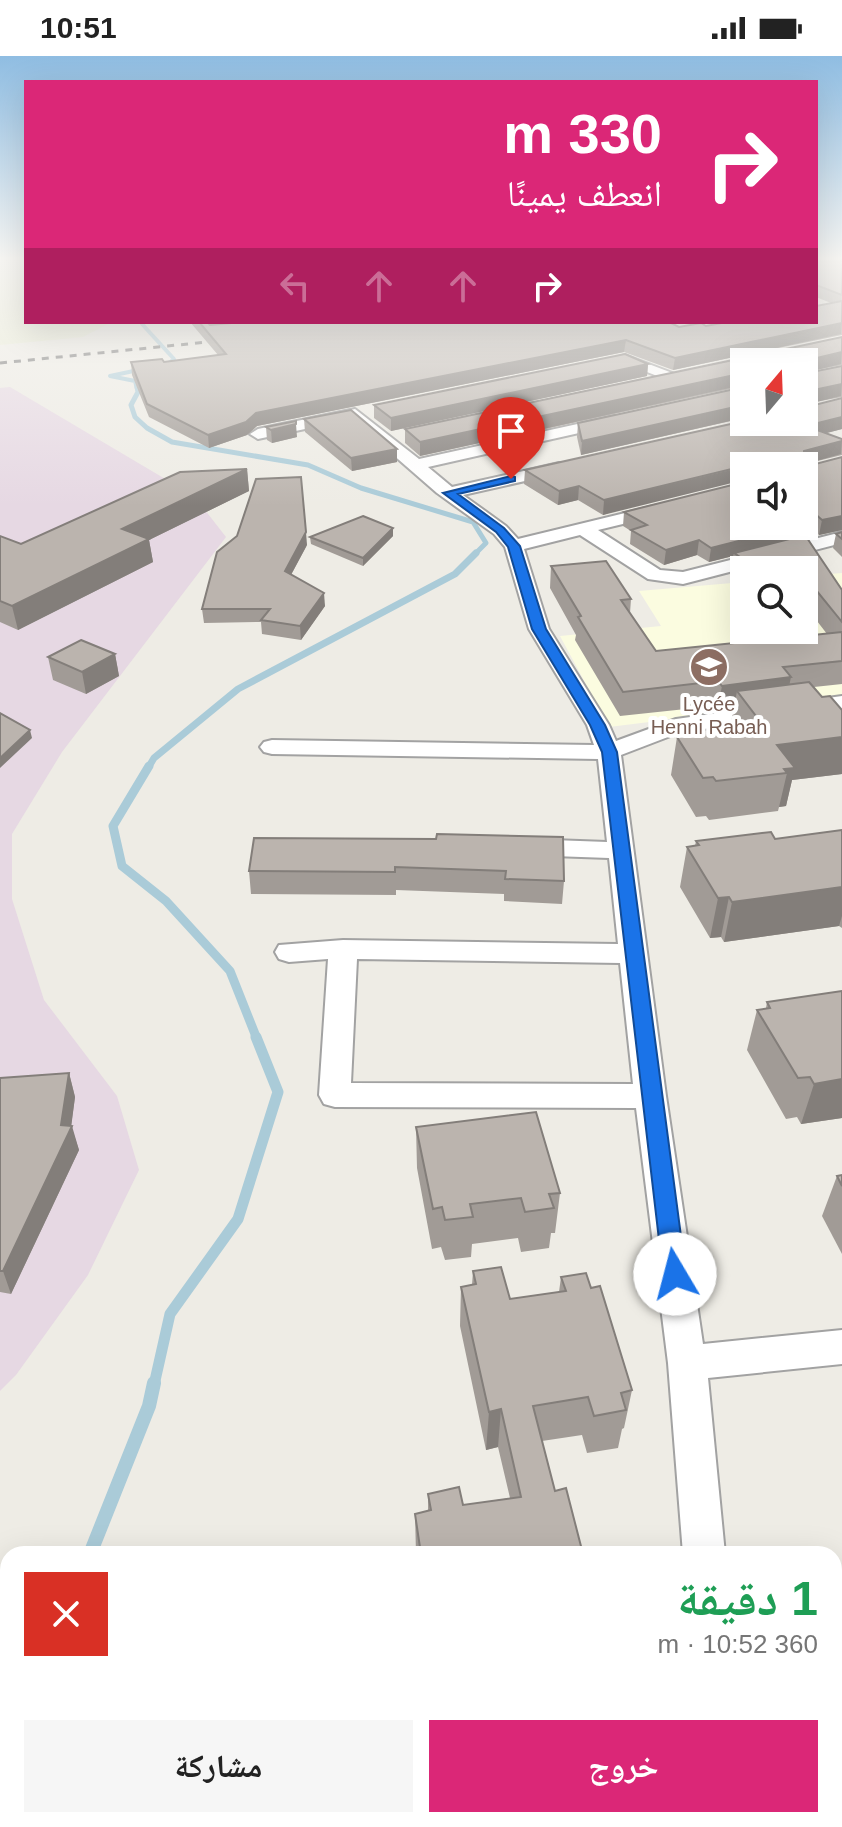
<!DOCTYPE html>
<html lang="ar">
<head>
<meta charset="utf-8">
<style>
  :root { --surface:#fff; --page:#f6f6f6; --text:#222; --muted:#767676; --accent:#db2777 }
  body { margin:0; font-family:Helvetica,"Noto Naskh Arabic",sans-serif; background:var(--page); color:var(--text); direction:rtl; height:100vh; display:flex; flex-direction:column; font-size:30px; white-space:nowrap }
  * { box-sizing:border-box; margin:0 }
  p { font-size:26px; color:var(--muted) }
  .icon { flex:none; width:44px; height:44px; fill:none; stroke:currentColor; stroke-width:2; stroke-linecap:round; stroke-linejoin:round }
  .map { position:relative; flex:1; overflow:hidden; direction:ltr }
  .side { position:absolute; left:0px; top:1490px; width:842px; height:282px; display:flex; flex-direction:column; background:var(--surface); border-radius:24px 24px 0 0; box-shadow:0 8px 32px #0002; direction:rtl }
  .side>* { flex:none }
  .hud { position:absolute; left:24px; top:24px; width:794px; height:244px; border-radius:0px; box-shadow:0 8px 32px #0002; direction:rtl; background:#db2777; color:#fff; overflow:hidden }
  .needle { width:52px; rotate:19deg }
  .fabs { position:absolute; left:730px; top:292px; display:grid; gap:16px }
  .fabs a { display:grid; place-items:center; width:88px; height:88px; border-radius:0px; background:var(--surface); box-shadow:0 8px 32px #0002; font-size:40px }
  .pin { position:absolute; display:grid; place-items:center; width:68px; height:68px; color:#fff; margin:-82px -34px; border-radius:50% 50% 50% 0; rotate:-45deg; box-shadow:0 0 8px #0007 }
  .pin .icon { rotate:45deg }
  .me { position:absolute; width:88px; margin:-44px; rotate:352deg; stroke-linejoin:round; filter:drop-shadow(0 0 6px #0008) }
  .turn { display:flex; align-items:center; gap:28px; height:168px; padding:0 24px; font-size:36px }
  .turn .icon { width:104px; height:104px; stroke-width:2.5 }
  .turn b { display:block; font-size:56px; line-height:68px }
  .lanes { display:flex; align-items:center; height:76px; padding:0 24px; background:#0003; justify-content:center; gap:40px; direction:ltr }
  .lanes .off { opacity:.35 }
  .round { display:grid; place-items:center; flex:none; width:84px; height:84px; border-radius:0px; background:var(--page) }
  .headline { display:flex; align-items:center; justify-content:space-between; height:136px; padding:0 24px }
  h1 { font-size:48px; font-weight:700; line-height:60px; color:#1e9e55 }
  .action { display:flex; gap:16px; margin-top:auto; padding:16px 24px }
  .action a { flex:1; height:92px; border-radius:0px; background:var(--accent); color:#fff; font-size:32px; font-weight:700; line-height:92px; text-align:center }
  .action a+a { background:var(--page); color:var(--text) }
  .status { display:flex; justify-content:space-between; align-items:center; height:56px; padding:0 40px; background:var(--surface); direction:ltr }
  .status svg { height:22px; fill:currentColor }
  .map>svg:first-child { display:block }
  .industrial { fill:#e6d8e3 }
  .education { fill:#fbfce0 }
  .farmland { fill:#e8ebd2 }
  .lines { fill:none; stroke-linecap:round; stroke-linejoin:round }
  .stream-far5 { stroke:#aacbd8; stroke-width:4 }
  .stream-far4 { stroke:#aacbd8; stroke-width:5 }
  .stream-far3 { stroke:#aacbd8; stroke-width:7 }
  .stream-far2 { stroke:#aacbd8; stroke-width:9 }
  .stream-far1 { stroke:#aacbd8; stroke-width:11 }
  .stream { stroke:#aacbd8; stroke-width:14 }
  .minor-casing { stroke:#a2a2a2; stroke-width:4 }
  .minor { fill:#fff; fill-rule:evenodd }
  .rail { stroke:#6c6c6c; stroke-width:3; stroke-dasharray:7 7; stroke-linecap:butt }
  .wall { fill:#a19b96 }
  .shaded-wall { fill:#837e7a }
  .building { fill:#bbb4ae; stroke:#837e7a; stroke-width:2 }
  .route { fill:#1a73e8; stroke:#114b97; stroke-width:2 }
  .labels { text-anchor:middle; stroke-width:8; stroke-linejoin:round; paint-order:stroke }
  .far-education-label { font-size:20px; fill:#785e54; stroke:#fff }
</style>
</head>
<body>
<div class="status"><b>10:51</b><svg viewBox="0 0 49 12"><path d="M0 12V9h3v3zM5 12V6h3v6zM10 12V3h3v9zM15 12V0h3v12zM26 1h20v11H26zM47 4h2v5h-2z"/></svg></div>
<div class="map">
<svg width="842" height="1771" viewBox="0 0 842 1771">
  <rect width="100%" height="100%" fill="#eeece5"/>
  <polygon class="industrial" points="10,331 194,440 226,481 62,696 12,778 12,843 44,944 117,1040 139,1114 88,1219 16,1319 0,1335 0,332"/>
  <polygon class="education" points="842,517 842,642 609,671 560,580 661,570 639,535 744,526 744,574 804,574 804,520"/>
  <polygon class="farmland" points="0,202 26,202 26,266 112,266 83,281 0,289"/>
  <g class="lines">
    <g class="stream-far5">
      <polyline points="145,266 142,268 174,303 162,313"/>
      <polyline points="137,333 135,325 110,320 143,313"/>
    </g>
    <polyline class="stream-far4" points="137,331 138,336 131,349 135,361 147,372 172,386 308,409 361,432 473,466 486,487 474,499"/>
    <polyline class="stream-far3" points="148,712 154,702 238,633 455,518 476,497"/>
    <polyline class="stream-far2" points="149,710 113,770 122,810 166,845 230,915 257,983"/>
    <polyline class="stream-far1" points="154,1329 170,1258 238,1163 278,1036 256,981"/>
    <g class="stream">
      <polyline points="90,1498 149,1350 154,1327"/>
      <polyline points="0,1769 8,1741"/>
    </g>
    <g class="minor-casing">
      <g id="minor">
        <polygon points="625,299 675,318 677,321 670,325 624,307 614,309 607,305"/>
        <path d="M355,353L419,403L614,360L619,362V368L428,411L452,431L559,407L565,408L567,412L565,416L463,439L506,470L518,483L658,449L667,454L664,458L598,474L660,514L683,516L842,476V487L683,528L648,523L580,479L524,493L549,573L609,669L616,685L676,663L842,640V654L681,676L621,699L666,1040L703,1288L842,1274V1308L708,1322L725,1498H683L668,1307L636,1052L335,1051L324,1048L319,1039L328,903L289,906L279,903L275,896L279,889L343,884L618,888L609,802L525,799L516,797L512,791L516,785L525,783L607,786L598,703L272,698L264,696L260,691L264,686L272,684L594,689L587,669L529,573L505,491L494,478L437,437L352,363L258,383L250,378L258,373ZM357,903L620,907L633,1028L351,1027Z"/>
        <polygon points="842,1522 842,1566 834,1567 834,1523"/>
        <polygon points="712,1764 762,1764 763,1771 713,1771"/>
      </g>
    </g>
    <use href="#minor" class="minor"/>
    <polyline class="rail" points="0,307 227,284"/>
  </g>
  <g class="wall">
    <polygon points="816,202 842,202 842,279 754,297 767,297 842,281 842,309 806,316 807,317 842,310 842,341 804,348 807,351 842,342 842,373 826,377 842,383 842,399 805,408 808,410 842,401 842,474 819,479 804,465 804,410 744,410 603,459 578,444 558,449 524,428 525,414 804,366 744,306 744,330 420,400 405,387 405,373 747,301 748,298 673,314 624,296 257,370 247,379 209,392 149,361 132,319 131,306 164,306 218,299 190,266 207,266 210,269 679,271 706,270 831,247 816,241"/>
    <polygon points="648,308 647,320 391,375 374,362 374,349"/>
    <polygon points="744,331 744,362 581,399 577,381 578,367"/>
    <polygon points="304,363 397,406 352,415 305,376"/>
    <polygon points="266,371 297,381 272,387 267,384"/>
    <polygon points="247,413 249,435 149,484 153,506 18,574 0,566 0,480 21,488"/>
    <polygon points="624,456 792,482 842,534 842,628 814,631 842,718 792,724 786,750 779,751 778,755 709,764 706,760 696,761 671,719 677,681 684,680 685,676 730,671 734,652 717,654 714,650 620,660 575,584 576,579 550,532 551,510 631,543 630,557 656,595 827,578 807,552 804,552 804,514 744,514 744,534 739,525 730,519 733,500 709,506 697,499 664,509 630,488 631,475 623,470"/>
    <polygon points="842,476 842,501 833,492 836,478"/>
    <polygon points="393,480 363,510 311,488 310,481"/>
    <polygon points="307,489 291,519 325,550 301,584 262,578 261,566 204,567 202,553"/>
    <polygon points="115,598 119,620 86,638 53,624 48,601"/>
    <polygon points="842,774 842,872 839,870 724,886 721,881 710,882 680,831 687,791 695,790 696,785 775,783"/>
    <polygon points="436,783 564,825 562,848 504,845 504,838 396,834 396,839 251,838 249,815"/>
    <polygon points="767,946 842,1062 801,1068 797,1061 786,1063 747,994 757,954 766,952"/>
    <polygon points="69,1017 75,1041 71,1070 79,1094 11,1238 0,1236 0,1022"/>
    <polygon points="416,1071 560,1137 555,1177 551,1177 549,1192 521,1196 518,1182 472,1188 471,1201 445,1204 441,1191 432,1193 417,1112"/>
    <polygon points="842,1119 842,1198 822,1160 837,1120"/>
    <polygon points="473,1215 510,1243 559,1236 561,1221 591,1232 632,1334 624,1372 622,1373 618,1392 587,1397 582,1379 542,1385 555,1435 583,1498 416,1498 415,1458 428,1455 428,1438 463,1449 510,1442 498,1391 486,1394 460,1270 461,1231 472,1229"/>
    <polygon points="577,1764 638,1764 639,1771 577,1767"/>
  </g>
  <g class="shaded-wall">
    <polygon points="842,267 841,278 673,314 675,302"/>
    <polygon points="626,284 624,296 257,370 247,379 209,392 208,379 256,357"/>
    <polygon points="842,296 841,308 804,317 804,305"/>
    <polygon points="648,308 647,320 391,375 391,362"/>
    <polygon points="744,317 743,329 420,400 420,386"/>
    <polygon points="842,328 841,340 804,349 804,336"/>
    <polygon points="744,349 743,362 581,399 582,385"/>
    <polygon points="842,361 842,373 804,383 806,370"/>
    <polygon points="296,368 297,381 272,387 271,374"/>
    <polygon points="842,385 841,398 802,409 804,395"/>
    <polygon points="397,393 397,406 352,415 351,402"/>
    <polygon points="744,411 744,424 603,459 604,444"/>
    <polygon points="247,413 249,435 149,484 153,506 18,574 12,550 122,473"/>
    <polygon points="579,430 578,444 558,449 559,435"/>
    <polygon points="842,460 842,474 819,479 822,464"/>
    <polygon points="794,471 791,486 734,497 733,500 709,506 711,492"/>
    <polygon points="393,472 393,480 363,510 363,502"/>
    <polygon points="306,476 307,489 286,528 285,515"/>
    <polygon points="699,484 697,499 664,509 666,494"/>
    <polygon points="324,537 325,550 301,584 300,570"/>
    <polygon points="115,598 119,620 86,638 82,616"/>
    <polygon points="791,621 786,645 737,635 734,652 717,654 722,630"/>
    <polygon points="30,674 32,682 0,712 0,702"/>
    <polygon points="842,681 842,718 792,724 786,750 779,751 787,717 770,719 777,689"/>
    <polygon points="842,831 842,860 839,870 724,886 732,846"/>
    <polygon points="729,841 721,881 710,882 718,842"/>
    <polygon points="69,1017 75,1041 71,1072 72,1070 79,1094 11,1238 3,1215 61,1069"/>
    <polygon points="842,1023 842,1062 801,1068 814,1028"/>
    <polygon points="501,1353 498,1391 486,1394 489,1356"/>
  </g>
  <g class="building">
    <polygon points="816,202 842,202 842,239 816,229"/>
    <polygon points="842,245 842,267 675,302 626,284 256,357 246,366 208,379 147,348 131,306 162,303 164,306 226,298 199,266 207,266 210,269 243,266 669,266 679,271 701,267 706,270 727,266 816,266 816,250"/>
    <polygon points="842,281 842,296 804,305 804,306 744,306 744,317 420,386 405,373 747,301 749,297 767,297"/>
    <polygon points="625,298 648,308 391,362 374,349"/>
    <polygon points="842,310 842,328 804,336 804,340 804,315 807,317"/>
    <polygon points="744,331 744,349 582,385 578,367"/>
    <polygon points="842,342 842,361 806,370 842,383 842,385 804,395 804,407 808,410 842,401 842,460 822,464 804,448 804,410 763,410 762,409 761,410 744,410 604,444 579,430 559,435 525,414 744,365 744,366 804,366 804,348 807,351"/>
    <polygon points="351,354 397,393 351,402 304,363"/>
    <polygon points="296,365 296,368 271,374 266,371"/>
    <polygon points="247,413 122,473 149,483 12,550 0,545 0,480 21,488 180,416"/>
    <polygon points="301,421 306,476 285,515 324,537 300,570 261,564 270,553 202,553 217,496 237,480 256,423"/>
    <polygon points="744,426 744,470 794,471 711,492 699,484 666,494 631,474 647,469 624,456"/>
    <polygon points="363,460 393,472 363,502 310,481"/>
    <polygon points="842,476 842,483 836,478"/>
    <polygon points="805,479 842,534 842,566 812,529 804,529 804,514 750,514 743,503 734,497"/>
    <polygon points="606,505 631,543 621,544 656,595 842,576 842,605 783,611 791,621 722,630 718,625 623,636 578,561 581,560 551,510"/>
    <polygon points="81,584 115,598 82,616 48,601"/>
    <polygon points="809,626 822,641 830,640 842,654 842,681 777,689 795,712 784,713 787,717 716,725 713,721 703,722 677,681 687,680 685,676 762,668 737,635"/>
    <polygon points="0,657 30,674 0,702"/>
    <polygon points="842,774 842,831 732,846 729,841 718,842 687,791 699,789 696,785 771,776 775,783"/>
    <polygon points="437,778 563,781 564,825 505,823 506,815 395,811 395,816 249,815 254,782 436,783"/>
    <polygon points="842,935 842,1023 814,1028 810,1021 798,1022 757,954 770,952 767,946"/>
    <polygon points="69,1017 61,1069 72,1070 3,1215 0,1215 0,1022"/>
    <polygon points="536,1056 560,1137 549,1138 554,1152 525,1156 521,1142 470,1148 473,1161 445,1164 442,1151 433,1153 416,1071"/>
    <polygon points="842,1119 842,1130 837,1120"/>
    <polygon points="501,1211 510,1243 566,1235 561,1221 586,1217 591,1232 600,1230 632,1334 621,1337 626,1354 594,1360 588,1341 533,1350 555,1435 566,1432 583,1498 421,1498 415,1458 431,1454 428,1438 459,1431 463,1449 521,1441 501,1353 489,1356 461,1231 476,1228 473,1215"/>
    <polygon points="461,1764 522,1764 523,1771 462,1771"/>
    <polygon points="590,1764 638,1764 639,1771 650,1769 651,1771 555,1771 590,1765"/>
  </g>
  <linearGradient id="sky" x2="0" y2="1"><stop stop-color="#8fbde2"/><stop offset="0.45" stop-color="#f7f6f3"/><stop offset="1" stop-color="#f7f6f3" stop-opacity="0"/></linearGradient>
  <rect width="842" height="450" fill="url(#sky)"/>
  <polygon class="route" points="511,420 515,421 515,425 458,438 504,472 520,490 546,573 605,669 617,696 686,1218 683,1226 675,1229 666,1226 663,1218 602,696 590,669 532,573 508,491 496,476 443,437"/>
  <defs>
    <g id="school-disc" transform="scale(2)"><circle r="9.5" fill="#8d6e63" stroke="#fff"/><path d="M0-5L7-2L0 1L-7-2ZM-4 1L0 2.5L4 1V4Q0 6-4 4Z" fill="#fff"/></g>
  </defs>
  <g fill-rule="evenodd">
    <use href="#school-disc" x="709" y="611"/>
  </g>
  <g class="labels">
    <g class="far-education-label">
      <text x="709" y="655">Lycée<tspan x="709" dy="23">Henni Rabah</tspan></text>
    </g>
  </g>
</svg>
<div class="fabs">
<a><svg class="needle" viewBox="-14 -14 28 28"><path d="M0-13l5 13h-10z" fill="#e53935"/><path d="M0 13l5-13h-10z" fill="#767676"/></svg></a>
<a><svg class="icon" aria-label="sound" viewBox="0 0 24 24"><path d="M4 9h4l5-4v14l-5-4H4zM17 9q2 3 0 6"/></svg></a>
<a><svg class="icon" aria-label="search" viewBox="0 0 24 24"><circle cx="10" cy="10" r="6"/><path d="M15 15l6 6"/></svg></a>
</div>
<div class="pin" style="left:511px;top:423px;background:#d93025"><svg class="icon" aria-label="arrive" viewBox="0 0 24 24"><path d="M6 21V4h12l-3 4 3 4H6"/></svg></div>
<svg class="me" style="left:675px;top:1218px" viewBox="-20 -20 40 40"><circle r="19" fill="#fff"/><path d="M0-13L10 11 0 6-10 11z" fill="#1a73e8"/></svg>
<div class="hud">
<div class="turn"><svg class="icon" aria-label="right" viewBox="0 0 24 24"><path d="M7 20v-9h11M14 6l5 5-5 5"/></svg><div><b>330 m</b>انعطف يمينًا</div></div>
<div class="lanes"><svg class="icon off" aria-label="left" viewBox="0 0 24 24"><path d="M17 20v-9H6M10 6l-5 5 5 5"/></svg><svg class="icon off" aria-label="ahead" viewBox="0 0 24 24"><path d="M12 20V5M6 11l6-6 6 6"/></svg><svg class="icon off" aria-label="ahead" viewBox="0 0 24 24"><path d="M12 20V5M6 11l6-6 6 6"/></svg><svg class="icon" aria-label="right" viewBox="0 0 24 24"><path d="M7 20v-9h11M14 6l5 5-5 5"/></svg></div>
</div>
<section class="side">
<div class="headline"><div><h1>1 دقيقة</h1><p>360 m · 10:52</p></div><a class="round" style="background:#d93025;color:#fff"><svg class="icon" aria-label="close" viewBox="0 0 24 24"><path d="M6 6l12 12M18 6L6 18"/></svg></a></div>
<div class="action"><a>خروج</a><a>مشاركة</a></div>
</section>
</div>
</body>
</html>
